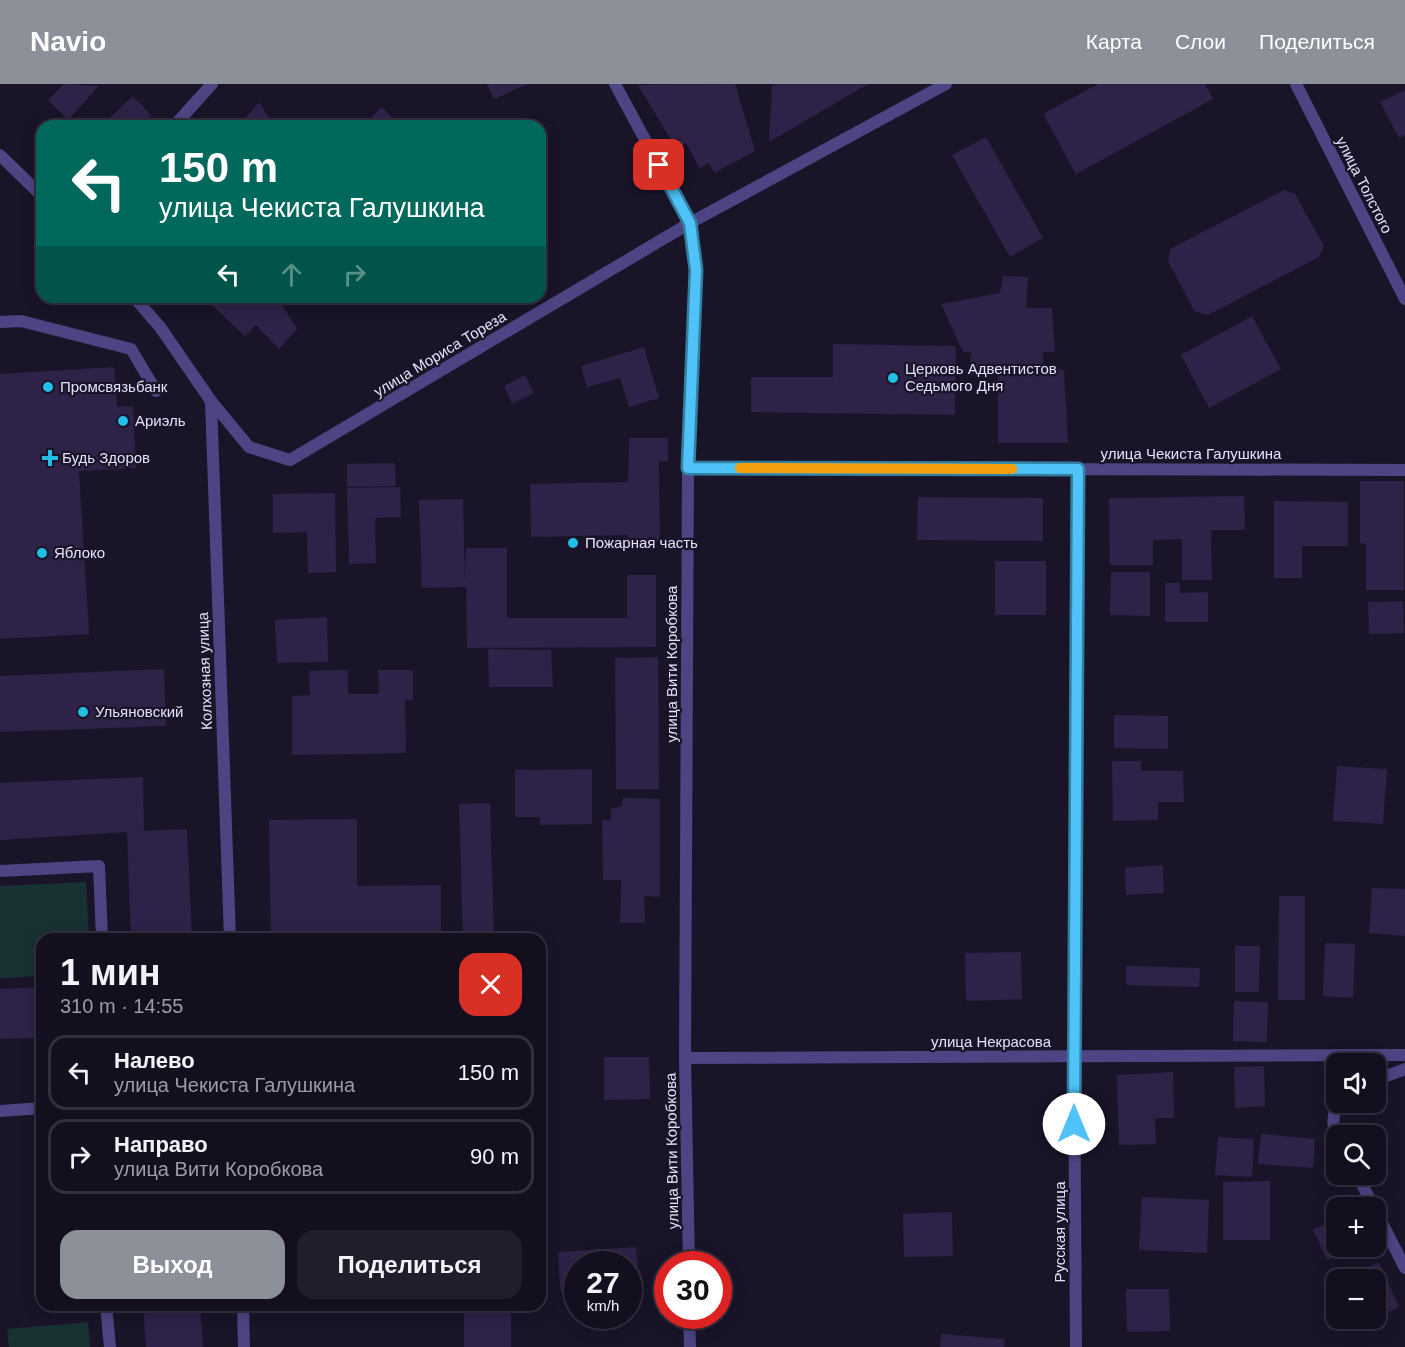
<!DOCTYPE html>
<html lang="ru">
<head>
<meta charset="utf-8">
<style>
  :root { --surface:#140f1f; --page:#211d2c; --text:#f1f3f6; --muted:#9d9ca4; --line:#332f3d; --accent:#8c9099 }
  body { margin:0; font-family:Arial,sans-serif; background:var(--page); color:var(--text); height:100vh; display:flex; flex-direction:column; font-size:22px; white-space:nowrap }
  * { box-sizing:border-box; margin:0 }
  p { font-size:20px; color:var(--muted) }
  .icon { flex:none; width:33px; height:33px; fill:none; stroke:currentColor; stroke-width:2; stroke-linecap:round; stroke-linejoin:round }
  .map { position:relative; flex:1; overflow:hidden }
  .sheet { position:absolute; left:36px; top:849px; width:510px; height:378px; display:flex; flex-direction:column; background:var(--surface); border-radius:18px; box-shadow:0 3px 15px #0003,0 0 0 2px var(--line) }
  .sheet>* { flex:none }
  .top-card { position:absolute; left:36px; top:36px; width:510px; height:183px; border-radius:18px; box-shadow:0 3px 15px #0003,0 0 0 2px var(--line); background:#00695c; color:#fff; overflow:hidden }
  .controls { position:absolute; left:1326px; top:969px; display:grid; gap:12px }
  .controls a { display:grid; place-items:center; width:60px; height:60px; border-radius:12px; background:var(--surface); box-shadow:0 3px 15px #0003,0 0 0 2px var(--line); font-size:30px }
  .speed { position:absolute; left:564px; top:1167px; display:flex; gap:12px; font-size:30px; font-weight:700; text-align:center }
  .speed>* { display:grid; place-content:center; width:78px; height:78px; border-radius:50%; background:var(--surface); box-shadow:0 3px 15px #0003,0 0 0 2px var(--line); line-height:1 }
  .speed small { font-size:15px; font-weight:400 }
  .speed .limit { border:9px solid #d22; background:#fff; color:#111 }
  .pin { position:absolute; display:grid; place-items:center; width:51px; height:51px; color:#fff; margin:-26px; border-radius:12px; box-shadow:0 3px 9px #0006 }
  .me { position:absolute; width:66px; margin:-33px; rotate:0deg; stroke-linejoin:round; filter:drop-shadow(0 0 4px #0008) }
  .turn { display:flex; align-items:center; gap:21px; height:126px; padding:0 24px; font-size:27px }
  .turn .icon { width:78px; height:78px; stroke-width:2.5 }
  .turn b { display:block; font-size:42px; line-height:51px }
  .lanes { display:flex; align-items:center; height:57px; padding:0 24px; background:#0003; justify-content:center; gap:30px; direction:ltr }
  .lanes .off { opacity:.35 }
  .round { display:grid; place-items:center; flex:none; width:63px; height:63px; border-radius:18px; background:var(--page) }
  .head { display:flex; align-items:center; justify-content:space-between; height:102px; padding:0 24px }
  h1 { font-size:36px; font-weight:600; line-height:45px }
  .primary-button { display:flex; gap:12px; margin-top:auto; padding:12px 24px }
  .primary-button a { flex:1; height:69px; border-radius:18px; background:var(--accent); color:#fff; font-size:24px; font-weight:600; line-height:69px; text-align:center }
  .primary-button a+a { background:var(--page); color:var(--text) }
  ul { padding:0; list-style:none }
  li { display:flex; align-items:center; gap:18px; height:75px; margin:0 12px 9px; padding:0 12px; border:3px solid var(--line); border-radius:18px }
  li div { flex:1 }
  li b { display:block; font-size:22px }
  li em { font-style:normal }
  header { display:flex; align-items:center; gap:36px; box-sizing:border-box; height:84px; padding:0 30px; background:var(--accent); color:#fff }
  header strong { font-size:28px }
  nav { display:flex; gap:33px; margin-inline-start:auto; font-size:21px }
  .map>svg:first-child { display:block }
  .green { fill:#183133 }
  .building { fill:#2e2248 }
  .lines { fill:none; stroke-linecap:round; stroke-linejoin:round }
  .service { stroke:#4d4483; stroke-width:12 }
  .minor { stroke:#4d4483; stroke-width:12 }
  .route-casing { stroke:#337fa1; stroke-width:15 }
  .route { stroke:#4fc3f7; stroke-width:10 }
  .slow { stroke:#f59e0b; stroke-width:10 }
  .poi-dot { fill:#21bee6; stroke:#1a1429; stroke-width:2 }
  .labels { text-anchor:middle; stroke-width:4.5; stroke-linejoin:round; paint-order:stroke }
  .street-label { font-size:15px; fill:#e6e0fb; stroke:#1a1429 }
  .poi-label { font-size:15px; fill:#e6e0fb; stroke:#1a1429; text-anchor:start }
</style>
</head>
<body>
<header>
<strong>Navio</strong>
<nav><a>Карта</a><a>Слои</a><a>Поделиться</a></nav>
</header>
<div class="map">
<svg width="1405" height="1263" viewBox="0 0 1405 1263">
  <rect width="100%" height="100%" fill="#1a1429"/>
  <g class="green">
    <polygon points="86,798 89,855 42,855 42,892 0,894 0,802"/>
    <polygon points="88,1238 90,1263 9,1263 7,1245"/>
  </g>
  <g class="building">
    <polygon points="64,0 99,2 68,36 48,16"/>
    <polygon points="487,0 528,0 494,15"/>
    <polygon points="735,0 755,67 714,89 709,79 700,84 686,59 676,64 638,1"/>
    <polygon points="776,0 868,0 769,58 772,2"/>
    <polygon points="1098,0 1205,0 1213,15 1076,90 1043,30"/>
    <polygon points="1405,6 1405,51 1399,54 1380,18"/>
    <polygon points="133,12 151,31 140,42 101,42"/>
    <polygon points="259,18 274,42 238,42"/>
    <polygon points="382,23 400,42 362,42"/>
    <polygon points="986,53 1043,154 1010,173 952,71"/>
    <polygon points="1284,106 1295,110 1324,162 1319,173 1208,231 1195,228 1168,177 1170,165"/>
    <polygon points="1003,192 1028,193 1026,224 1052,224 1055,268 1043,268 1044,285 1064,286 1068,359 998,359 998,289 969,291 971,268 963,268 941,220 1000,209"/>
    <polygon points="203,213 277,213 297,245 279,265 256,241 245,252"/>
    <polygon points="1252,232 1281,285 1209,324 1181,271"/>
    <polygon points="833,260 956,262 955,331 751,328 751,293 833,293"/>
    <polygon points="644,263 659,314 629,323 620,294 587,303 581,282"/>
    <polygon points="114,283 117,323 133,322 136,384 79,387 89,550 0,555 0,290"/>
    <polygon points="525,291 534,309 512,320 504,302"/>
    <polygon points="629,354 668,354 668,377 659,377 660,457 629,458 628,451 531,453 530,400 628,398"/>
    <polygon points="395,379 396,402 347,403 347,380"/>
    <polygon points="1360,397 1404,397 1404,506 1366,506 1366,460 1360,459"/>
    <polygon points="400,403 401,433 375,434 376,479 349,480 347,404"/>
    <polygon points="335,409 336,488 308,489 307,448 273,449 273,410"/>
    <polygon points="1244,412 1245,446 1211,446 1212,496 1182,496 1182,455 1153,456 1153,481 1110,481 1109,414"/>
    <polygon points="918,413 1043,414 1043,457 917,456"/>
    <polygon points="463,415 465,498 466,464 507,464 507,534 627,534 627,491 656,491 656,563 467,564 466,503 422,504 419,416"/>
    <polygon points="1274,417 1348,418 1348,462 1302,462 1302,494 1274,494"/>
    <rect x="995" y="477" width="51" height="54"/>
    <polygon points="1111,488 1150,488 1150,532 1110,531"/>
    <polygon points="1165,499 1180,499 1180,509 1208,508 1208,538 1165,538"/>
    <polygon points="1403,517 1404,549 1369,550 1368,518"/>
    <polygon points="327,533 328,578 277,579 275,536"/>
    <polygon points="488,565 551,566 553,603 489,603"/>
    <polygon points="658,573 659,705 616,705 615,574"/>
    <polygon points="164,585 166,642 0,648 0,592"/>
    <polygon points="348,586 348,610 379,610 378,586 413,586 413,616 405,616 406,669 292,671 292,612 310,611 309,587"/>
    <polygon points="1114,631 1168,632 1168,665 1114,664"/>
    <polygon points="1112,677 1141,677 1141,687 1183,687 1184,718 1158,718 1158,736 1113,737"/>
    <polygon points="1337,682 1387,685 1383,740 1333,737"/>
    <polygon points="592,685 592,740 540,741 540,733 515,733 515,686"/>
    <polygon points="143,693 144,747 187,745 192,855 131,855 127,748 0,756 0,699"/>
    <polygon points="623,714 660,715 660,813 644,812 645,839 620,839 621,796 603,796 602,736 611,736 611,725 622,722"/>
    <polygon points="490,719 494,855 463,855 459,720"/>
    <polygon points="357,735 357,802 441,801 441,852 271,855 269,736"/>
    <polygon points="1163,781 1164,809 1126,811 1125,784"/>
    <polygon points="1372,804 1405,805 1405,852 1369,849"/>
    <polygon points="1279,812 1305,812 1305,916 1278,916"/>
    <polygon points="1325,859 1355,860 1353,914 1323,912"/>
    <polygon points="1235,862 1260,862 1259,908 1235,908"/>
    <polygon points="1021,868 1022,915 966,917 965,869"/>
    <polygon points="1126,882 1200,884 1199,903 1126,901"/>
    <polygon points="42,903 42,954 0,955 0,905"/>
    <polygon points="1234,917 1268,918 1267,958 1233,957"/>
    <polygon points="604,973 649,973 650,1015 604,1016"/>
    <polygon points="1264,982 1265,1022 1235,1024 1234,983"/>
    <polygon points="1173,988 1174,1034 1155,1034 1156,1060 1119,1061 1117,991"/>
    <polygon points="1261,1050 1315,1055 1313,1084 1258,1080"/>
    <polygon points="1218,1053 1254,1055 1252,1093 1215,1091"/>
    <polygon points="1270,1097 1270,1156 1223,1156 1223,1098"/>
    <polygon points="1142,1113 1209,1116 1207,1169 1139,1166"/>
    <polygon points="952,1128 953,1172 904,1173 903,1130"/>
    <polygon points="1336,1135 1336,1162 1355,1162 1327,1176 1313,1146"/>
    <polygon points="636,1163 640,1219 628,1219 628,1180 578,1180 578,1205 560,1206 558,1168"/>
    <polygon points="1379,1178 1399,1223 1376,1234 1376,1196 1349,1196 1348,1192"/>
    <polygon points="1126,1205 1169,1205 1170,1247 1127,1248"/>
    <polygon points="143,1221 200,1221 203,1263 146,1263"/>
    <rect x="464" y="1221" width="47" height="42"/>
    <polygon points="941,1250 1005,1255 1004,1263 940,1263"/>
  </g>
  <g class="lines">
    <g class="service">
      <polyline points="0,238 21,237 131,265 156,307"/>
      <polyline points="0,787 99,782 102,855"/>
      <polyline points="0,1027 42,1024"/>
      <polyline points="106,1221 110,1263"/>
    </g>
    <g class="minor">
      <polyline points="615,0 690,139 696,186 688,384 685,974 689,1180"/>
      <polyline points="1296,0 1405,215"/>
      <polyline points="174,42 212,0"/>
      <polyline points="0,71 42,112"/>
      <polyline points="134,213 160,243 211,317 249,363 290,376 690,139 946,0"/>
      <polyline points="211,317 230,855"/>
      <polyline points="688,384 1405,386"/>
      <polyline points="685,974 1405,971"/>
      <polyline points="1376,996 1405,985"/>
      <path d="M1337,1052C1331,1040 1333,1030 1339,1018"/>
      <polyline points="1357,1090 1374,1124"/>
      <polyline points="1376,1127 1405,1184"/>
      <polyline points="243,1221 244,1263"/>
      <polyline points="689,1232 690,1263"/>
      <polyline points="1076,1263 1074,973 1078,385"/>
    </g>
  </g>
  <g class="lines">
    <g class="route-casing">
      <polyline id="route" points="659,81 690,139 696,186 688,384 1078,385 1074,1040"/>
    </g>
    <use href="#route" class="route"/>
    <polyline class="slow" points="740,384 1012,385"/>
  </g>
  <g class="poi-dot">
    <circle cx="893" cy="294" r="6"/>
    <circle cx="48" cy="303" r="6"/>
    <circle cx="123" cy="337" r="6"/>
    <path d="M47 365h6v6h6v6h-6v6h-6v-6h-6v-6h6z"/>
    <circle cx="573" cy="459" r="6"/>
    <circle cx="42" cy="469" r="6"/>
    <circle cx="83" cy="628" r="6"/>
  </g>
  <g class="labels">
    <g class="street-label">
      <text transform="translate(1364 101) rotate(63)" y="5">улица Толстого</text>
      <text transform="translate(440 270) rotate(-31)" y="5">улица Мориса Тореза</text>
      <text x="1191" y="375">улица Чекиста Галушкина</text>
      <text transform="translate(672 580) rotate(-90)" y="5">улица Вити Коробкова</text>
      <text transform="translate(205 587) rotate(-92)" y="5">Колхозная улица</text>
      <text x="991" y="963">улица Некрасова</text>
      <text transform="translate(672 1067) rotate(-91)" y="5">улица Вити Коробкова</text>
      <text transform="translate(1060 1148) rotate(-90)" y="5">Русская улица</text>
    </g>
    <g class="poi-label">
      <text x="905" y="290">Церковь Адвентистов<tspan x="905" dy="17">Седьмого Дня</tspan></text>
      <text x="60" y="308">Промсвязьбанк</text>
      <text x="135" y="342">Ариэль</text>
      <text x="62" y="379">Будь Здоров</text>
      <text x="585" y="464">Пожарная часть</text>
      <text x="54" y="474">Яблоко</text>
      <text x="95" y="633">Ульяновский</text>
    </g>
  </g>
</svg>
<div class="controls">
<a><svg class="icon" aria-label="sound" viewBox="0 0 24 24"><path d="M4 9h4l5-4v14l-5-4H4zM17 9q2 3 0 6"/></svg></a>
<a><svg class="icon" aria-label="search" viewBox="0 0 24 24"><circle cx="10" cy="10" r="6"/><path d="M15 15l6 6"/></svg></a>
<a>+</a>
<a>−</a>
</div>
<div class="speed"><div>27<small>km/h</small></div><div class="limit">30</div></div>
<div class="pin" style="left:659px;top:81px;background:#d93025"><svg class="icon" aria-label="arrive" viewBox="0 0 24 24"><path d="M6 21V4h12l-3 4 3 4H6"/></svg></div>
<svg class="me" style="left:1074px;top:1040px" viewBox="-20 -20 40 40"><circle r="19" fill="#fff"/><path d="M0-13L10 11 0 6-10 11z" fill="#4fc3f7"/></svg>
<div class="top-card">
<div class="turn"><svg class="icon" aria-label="left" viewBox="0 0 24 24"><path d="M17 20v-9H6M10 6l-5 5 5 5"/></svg><div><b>150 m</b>улица Чекиста Галушкина</div></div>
<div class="lanes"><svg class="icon" aria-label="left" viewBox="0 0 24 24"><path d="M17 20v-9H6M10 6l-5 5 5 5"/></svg><svg class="icon off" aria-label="ahead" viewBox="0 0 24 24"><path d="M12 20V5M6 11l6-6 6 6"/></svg><svg class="icon off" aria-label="right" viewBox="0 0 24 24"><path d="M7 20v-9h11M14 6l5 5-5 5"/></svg></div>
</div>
<section class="sheet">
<div class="head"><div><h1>1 мин</h1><p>310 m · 14:55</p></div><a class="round" style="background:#d93025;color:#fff"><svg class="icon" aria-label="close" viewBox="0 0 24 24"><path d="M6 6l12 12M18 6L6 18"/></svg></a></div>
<ul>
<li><svg class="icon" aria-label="left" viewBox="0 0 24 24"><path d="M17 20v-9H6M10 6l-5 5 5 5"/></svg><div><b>Налево</b><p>улица Чекиста Галушкина</p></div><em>150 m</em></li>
<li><svg class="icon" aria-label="right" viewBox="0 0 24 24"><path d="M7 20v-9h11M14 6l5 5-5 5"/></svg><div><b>Направо</b><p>улица Вити Коробкова</p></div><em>90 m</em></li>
</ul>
<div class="primary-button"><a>Выход</a><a>Поделиться</a></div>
</section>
</div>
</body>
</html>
